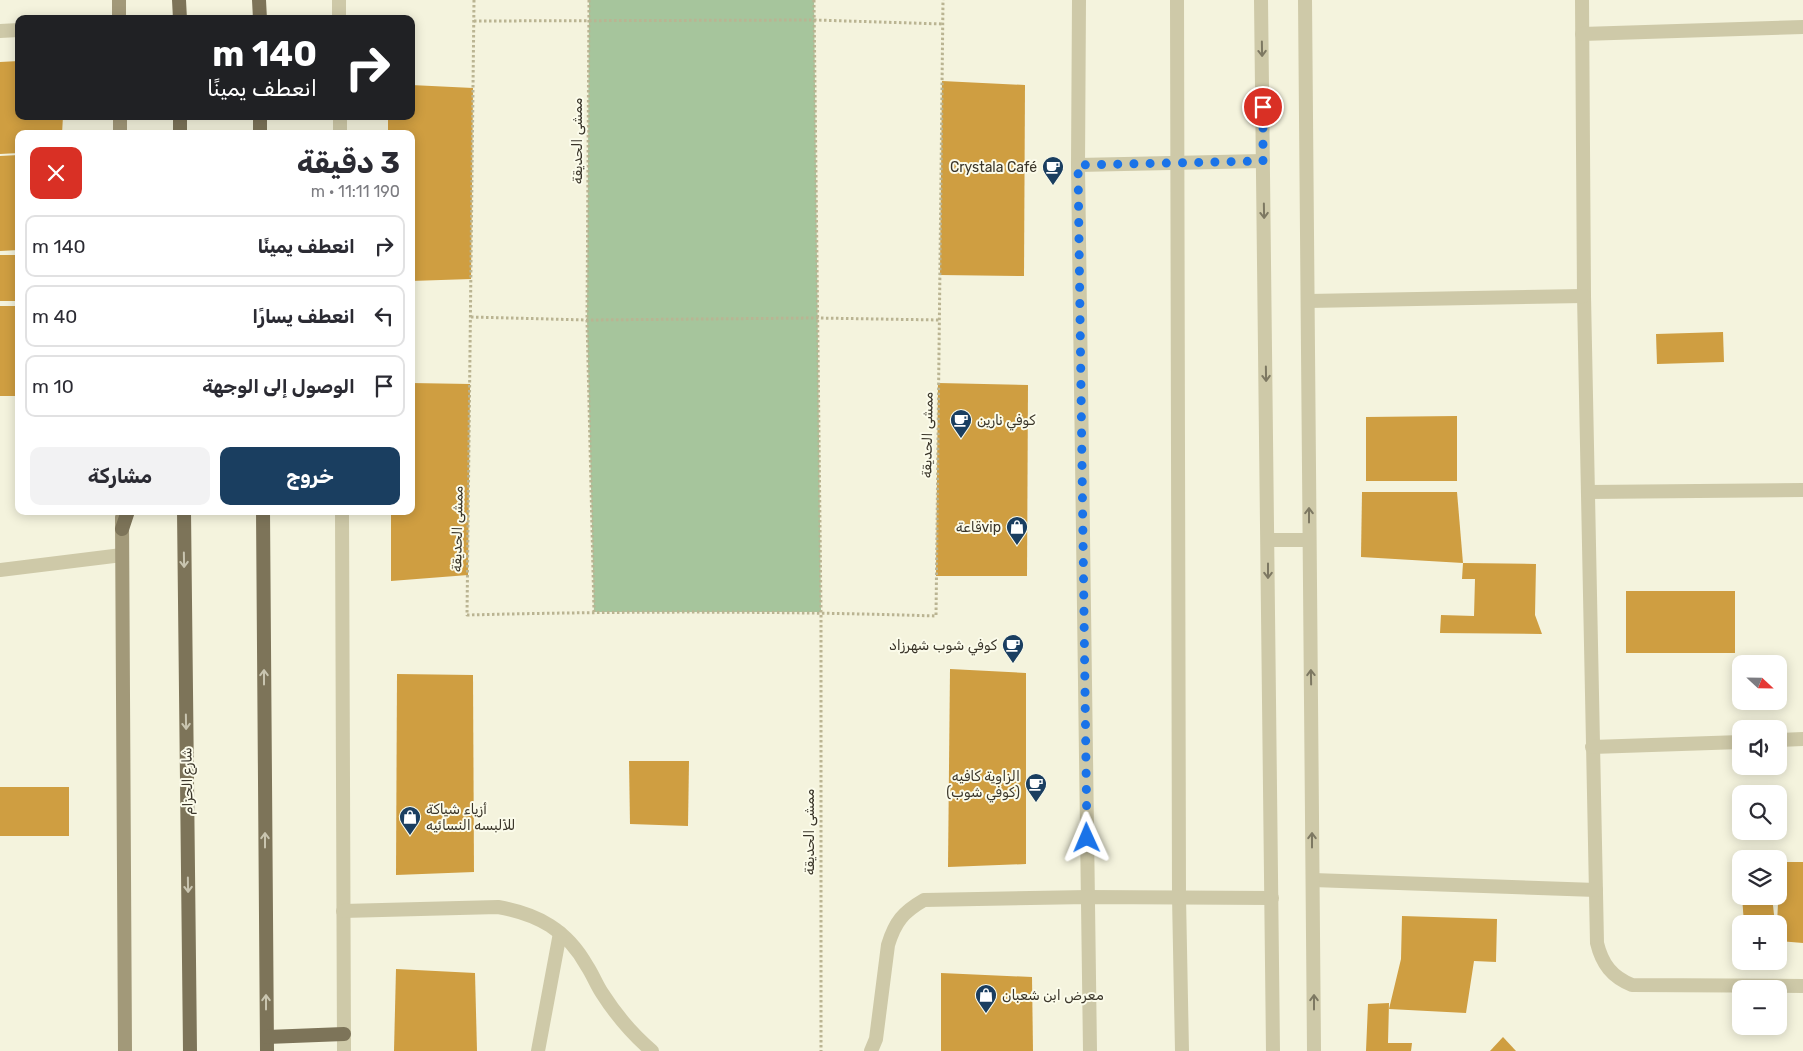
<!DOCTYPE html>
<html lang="ar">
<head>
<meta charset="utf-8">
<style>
  :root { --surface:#fff; --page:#f2f2f3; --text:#2b2b33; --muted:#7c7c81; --line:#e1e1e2; --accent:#1a3e60 }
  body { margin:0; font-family:Rubik,"Noto Sans Arabic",sans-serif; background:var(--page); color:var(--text); direction:rtl; height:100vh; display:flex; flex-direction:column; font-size:19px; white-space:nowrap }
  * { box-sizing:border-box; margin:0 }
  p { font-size:16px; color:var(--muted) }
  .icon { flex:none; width:28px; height:28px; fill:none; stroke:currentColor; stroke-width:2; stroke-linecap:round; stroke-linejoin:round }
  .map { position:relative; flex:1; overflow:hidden; direction:ltr }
  .details { position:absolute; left:15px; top:130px; width:400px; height:385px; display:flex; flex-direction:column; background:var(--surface); border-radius:10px; box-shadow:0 2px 12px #0003; direction:rtl }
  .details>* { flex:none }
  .banner { position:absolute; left:15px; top:15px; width:400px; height:105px; border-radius:10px; box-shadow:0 2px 12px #0003; direction:rtl; background:#202124; color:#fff; overflow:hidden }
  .needle { width:32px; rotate:112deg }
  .tools { position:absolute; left:1732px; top:655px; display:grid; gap:10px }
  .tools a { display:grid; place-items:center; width:55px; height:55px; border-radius:10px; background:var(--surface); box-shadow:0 2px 12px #0003; font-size:25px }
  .pin { position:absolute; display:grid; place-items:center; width:42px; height:42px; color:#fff; margin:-21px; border:2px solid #fff; border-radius:50%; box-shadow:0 1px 5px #0007 }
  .me { position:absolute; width:55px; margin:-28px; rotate:359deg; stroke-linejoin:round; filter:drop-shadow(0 0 4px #0008) }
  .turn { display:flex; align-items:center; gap:18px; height:105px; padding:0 15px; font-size:22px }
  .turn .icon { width:65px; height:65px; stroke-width:2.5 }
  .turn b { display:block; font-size:35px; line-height:42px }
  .round { display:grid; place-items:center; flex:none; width:52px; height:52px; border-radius:10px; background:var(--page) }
  .overview { display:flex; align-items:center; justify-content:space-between; height:85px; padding:0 15px }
  h1 { font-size:30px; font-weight:700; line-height:38px }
  .primary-button { display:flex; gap:10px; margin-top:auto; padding:10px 15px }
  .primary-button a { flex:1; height:58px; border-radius:10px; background:var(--accent); color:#fff; font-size:20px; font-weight:700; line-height:58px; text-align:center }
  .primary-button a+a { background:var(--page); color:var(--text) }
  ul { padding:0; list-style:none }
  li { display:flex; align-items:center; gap:15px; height:62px; margin:0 10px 8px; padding:0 5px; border:2px solid var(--line); border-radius:10px }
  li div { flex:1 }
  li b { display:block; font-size:19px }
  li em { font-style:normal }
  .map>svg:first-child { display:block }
  .green { fill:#a6c59c }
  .building { fill:#cf9e41 }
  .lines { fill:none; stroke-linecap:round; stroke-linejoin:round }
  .path { stroke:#bab492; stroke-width:3; stroke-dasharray:2.5 2.5; stroke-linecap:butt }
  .service { stroke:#cec9a8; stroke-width:14 }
  .minor { stroke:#cec9a8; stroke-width:14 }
  .tertiary { stroke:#cec9a8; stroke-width:14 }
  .secondary { stroke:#a29979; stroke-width:14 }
  .primary { stroke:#7d7459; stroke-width:14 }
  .oneway { stroke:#7d7862 }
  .oneway2 { stroke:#c9c5b0 }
  .route { stroke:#1a73e8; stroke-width:9; stroke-dasharray:0 16.2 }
  .labels { text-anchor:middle; stroke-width:4; stroke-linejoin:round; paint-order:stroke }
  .street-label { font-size:14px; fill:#3a3529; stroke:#fbfbea }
  .poi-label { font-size:14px; fill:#3a3529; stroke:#fbfbea; text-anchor:end }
</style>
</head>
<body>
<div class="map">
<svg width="1803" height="1051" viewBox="0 0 1803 1051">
  <rect width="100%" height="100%" fill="#f4f3dd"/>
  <polygon class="green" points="589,0 814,0 821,612 594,612 587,320"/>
  <g class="building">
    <polygon points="19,61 19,116 63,116 62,134 19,134 19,153 0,154 0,62"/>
    <polygon points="942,81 1025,85 1024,276 940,275"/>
    <polygon points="411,85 473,88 471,279 411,281 411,134 388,134 388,116 411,116"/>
    <polygon points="19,155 19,250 0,251 0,156"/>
    <rect x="0" y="255" width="19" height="46"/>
    <rect x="0" y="306" width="19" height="90"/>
    <polygon points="1723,332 1724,362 1657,364 1656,334"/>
    <polygon points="411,383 470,384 468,575 391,581 391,511 411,511"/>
    <polygon points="938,383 1028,385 1027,576 936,576"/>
    <polygon points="1457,416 1457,481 1366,481 1366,417"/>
    <polygon points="1362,492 1457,492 1463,563 1361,557"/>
    <polygon points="1463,563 1536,564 1535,615 1542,634 1440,633 1441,615 1474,616 1475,579 1462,579"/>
    <rect x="1626" y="591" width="109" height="62"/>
    <polygon points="950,669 1026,673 1026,864 948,867"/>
    <polygon points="397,674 473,675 474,872 396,875"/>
    <polygon points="629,761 689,761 688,826 630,824"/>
    <rect x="0" y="787" width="69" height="49"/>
    <polygon points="1780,862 1803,862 1803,943 1779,941 1779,924 1777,924"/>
    <polygon points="1742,896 1772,896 1775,924 1744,924"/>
    <polygon points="1402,916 1497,919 1496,962 1474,961 1466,1013 1389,1009 1401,959"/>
    <polygon points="396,969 475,973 477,1051 394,1051"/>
    <polygon points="941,973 1032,977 1033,1051 941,1051"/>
    <polygon points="1389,1003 1388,1043 1412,1043 1411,1051 1366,1051 1368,1004"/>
    <polygon points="1503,1037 1516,1051 1490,1051"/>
  </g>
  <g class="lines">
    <g class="path">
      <path d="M474,0L467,615C624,611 780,611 936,616L943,0"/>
      <polyline points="589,0 587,320 594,612"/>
      <polyline points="814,0 821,612 821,1051"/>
      <polyline points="474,21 815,20 943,24"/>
      <polyline points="471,317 587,320 817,318 939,320"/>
    </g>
    <g class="service">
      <polyline points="339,0 339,19"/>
      <polyline points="1079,0 1078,165 1090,1051"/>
      <polyline points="1177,0 1179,897 1182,1051"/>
      <polyline points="340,116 340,134"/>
      <polyline points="1078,165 1263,161"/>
      <polyline points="342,511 344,1051"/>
      <path d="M343,911L498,907C538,914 567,930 587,966C593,975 596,984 602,993C616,1015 632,1034 652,1051"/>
      <polyline points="538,1051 560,933"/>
      <path d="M871,1051L876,1039L888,945C895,922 903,912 924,900L1088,897L1272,898"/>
    </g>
    <g class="minor">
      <path d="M1582,0L1584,296L1597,943C1602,964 1612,977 1632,985L1803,986"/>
      <polyline points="0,31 19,30"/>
      <polyline points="1582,34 1803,27"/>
      <polyline points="1308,301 1584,296"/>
      <polyline points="1588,492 1803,490"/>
      <polyline points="0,570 122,555"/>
      <polyline points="1779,740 1803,739"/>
      <polyline points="1592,747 1741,742"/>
      <polyline points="1313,880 1596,890"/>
    </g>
    <g class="tertiary">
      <polyline points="1261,0 1273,1051"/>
      <polyline points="1305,0 1314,1051"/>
      <polyline points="1268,540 1309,540"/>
    </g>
    <g class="secondary">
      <polyline points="119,0 119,19"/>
      <polyline points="120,116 120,134"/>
      <polyline points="122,517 125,1051"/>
    </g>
    <g class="primary">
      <polyline points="179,0 180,19"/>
      <polyline points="259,0 260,19"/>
      <polyline points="180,116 180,134"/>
      <polyline points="260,116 260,134"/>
      <polyline points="184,511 190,1051"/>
      <polyline points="263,511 267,1051"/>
      <polyline points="122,529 128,511"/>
      <polyline points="267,1037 344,1034"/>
    </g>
  </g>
  <defs><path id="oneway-shaft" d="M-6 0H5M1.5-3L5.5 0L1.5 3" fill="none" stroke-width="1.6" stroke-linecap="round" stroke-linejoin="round" transform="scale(1.25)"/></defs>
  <g class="oneway">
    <use href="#oneway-shaft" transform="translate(1262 49) rotate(89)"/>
    <use href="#oneway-shaft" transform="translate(1264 211) rotate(89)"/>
    <use href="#oneway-shaft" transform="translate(1266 374) rotate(89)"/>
    <use href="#oneway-shaft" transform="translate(1309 515) rotate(-90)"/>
    <use href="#oneway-shaft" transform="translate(1268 571) rotate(90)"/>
    <use href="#oneway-shaft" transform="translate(1311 677) rotate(-91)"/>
    <use href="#oneway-shaft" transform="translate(1312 840) rotate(-90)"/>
    <use href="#oneway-shaft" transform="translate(1314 1002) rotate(-90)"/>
  </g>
  <g class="oneway2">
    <use href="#oneway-shaft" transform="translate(184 560) rotate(89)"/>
    <use href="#oneway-shaft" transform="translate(264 677) rotate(-90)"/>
    <use href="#oneway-shaft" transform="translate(186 722) rotate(89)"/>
    <use href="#oneway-shaft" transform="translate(265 840) rotate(-90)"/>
    <use href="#oneway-shaft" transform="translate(188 885) rotate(89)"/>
    <use href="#oneway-shaft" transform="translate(266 1002) rotate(-90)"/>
  </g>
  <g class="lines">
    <polyline class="route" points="1087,838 1078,165 1263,161 1263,107"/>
  </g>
  <defs>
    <g id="cafe-pin" transform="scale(1.125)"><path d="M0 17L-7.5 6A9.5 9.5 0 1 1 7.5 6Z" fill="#1a3e60" stroke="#fbfbea"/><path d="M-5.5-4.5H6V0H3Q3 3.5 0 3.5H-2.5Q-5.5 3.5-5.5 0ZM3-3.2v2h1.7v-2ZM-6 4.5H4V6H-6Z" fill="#fff"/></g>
    <g id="shop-pin" transform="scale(1.125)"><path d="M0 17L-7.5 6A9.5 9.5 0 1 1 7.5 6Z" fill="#1a3e60" stroke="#fbfbea"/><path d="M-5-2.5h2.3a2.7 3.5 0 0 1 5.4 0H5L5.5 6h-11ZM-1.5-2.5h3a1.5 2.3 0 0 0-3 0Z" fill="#fff"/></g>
  </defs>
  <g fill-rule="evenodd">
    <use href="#cafe-pin" x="1053" y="167"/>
    <use href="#cafe-pin" x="961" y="420"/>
    <use href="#shop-pin" x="1017" y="527"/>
    <use href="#cafe-pin" x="1013" y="645"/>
    <use href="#cafe-pin" x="1036" y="784"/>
    <use href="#shop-pin" x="410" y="817"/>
    <use href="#shop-pin" x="986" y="995"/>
  </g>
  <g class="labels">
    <g class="street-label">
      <text transform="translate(577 141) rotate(-90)" y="5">ممشى الحديقة</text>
      <text transform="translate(927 435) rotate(-89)" y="5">ممشى الحديقة</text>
      <text transform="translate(457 529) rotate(-89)" y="5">ممشى الحديقة</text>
      <text transform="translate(187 781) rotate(-91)" y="5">شارع الحزام</text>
      <text transform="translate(809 832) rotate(-90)" y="5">ممشى الحديقة</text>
    </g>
    <g class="poi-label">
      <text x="1037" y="172">Crystala Café</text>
      <text x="977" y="425" text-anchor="start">كوفي نارين</text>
      <text x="1001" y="532">قاعةvip</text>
      <text x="997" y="650">كوفي شوب شهرزاد</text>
      <text x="1020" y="781">الزاوية كافيه<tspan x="1020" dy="16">(كوفي شوب)</tspan></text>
      <text x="426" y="814" text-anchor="start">أزياء شياكة<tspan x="426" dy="16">للألبسه النسائيه</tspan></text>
      <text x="1002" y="1000" text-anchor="start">معرض ابن شعبان</text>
    </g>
  </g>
</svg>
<div class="tools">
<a><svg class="needle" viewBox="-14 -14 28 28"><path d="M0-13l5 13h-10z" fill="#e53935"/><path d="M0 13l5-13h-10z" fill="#7c7c81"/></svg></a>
<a><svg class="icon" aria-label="sound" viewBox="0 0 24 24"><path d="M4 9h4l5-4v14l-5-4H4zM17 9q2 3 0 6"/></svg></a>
<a><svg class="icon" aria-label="search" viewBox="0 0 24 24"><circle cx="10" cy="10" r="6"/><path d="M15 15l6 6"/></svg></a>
<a><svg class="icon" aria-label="layers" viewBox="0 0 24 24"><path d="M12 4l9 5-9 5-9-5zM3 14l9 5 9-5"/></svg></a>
<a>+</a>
<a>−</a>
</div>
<div class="pin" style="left:1263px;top:107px;background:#d93025"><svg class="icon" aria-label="arrive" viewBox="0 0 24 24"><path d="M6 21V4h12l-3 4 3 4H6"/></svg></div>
<svg class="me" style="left:1087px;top:838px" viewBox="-20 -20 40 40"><path d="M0-17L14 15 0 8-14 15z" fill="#1a73e8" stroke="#fff" stroke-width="4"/></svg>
<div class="banner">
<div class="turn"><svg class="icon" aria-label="right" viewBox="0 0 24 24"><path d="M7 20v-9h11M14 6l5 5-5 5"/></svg><div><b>140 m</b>انعطف يمينًا</div></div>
</div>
<section class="details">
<div class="overview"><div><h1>3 دقيقة</h1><p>190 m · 11:11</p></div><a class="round" style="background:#d93025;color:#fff"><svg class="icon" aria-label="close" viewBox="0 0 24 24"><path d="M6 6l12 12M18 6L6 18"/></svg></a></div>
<ul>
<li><svg class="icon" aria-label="right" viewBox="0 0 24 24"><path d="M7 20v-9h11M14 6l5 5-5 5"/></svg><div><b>انعطف يمينًا</b></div><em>140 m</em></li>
<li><svg class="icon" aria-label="left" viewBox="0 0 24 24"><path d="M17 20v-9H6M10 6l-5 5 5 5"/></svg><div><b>انعطف يسارًا</b></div><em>40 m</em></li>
<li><svg class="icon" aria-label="arrive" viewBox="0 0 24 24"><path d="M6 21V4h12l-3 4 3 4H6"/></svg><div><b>الوصول إلى الوجهة</b></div><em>10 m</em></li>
</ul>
<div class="primary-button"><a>خروج</a><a>مشاركة</a></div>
</section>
</div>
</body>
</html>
